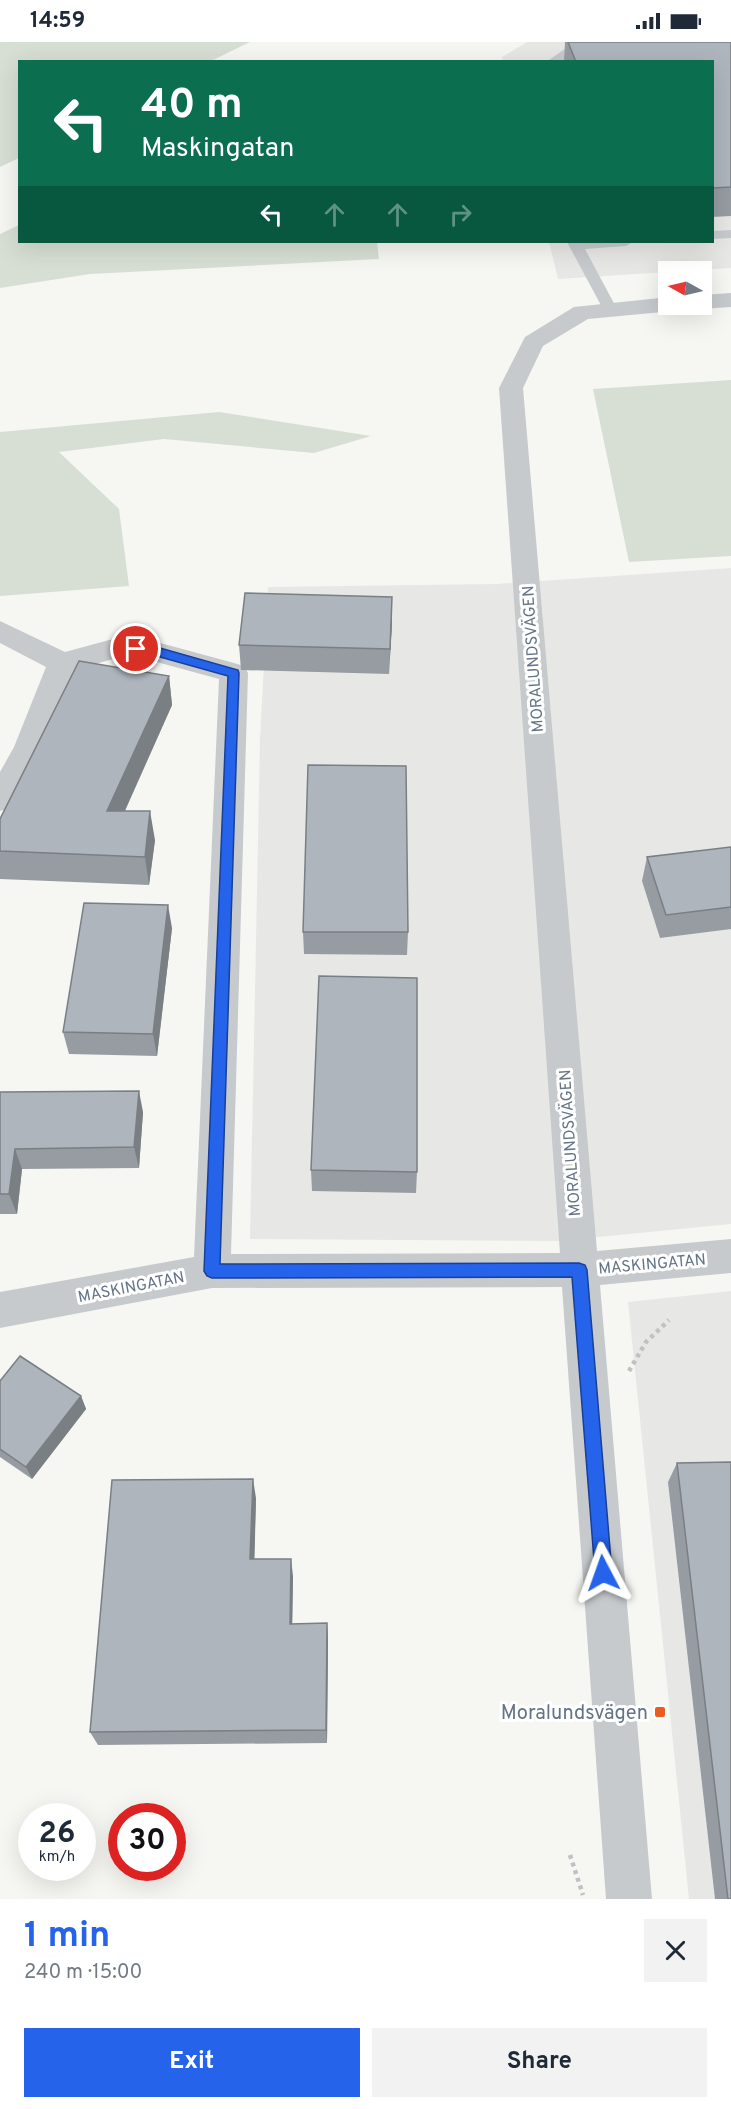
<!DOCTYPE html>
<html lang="en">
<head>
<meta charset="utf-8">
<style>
  :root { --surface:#fff; --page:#f2f2f3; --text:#1f2937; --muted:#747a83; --accent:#2563eb }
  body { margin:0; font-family:Overpass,sans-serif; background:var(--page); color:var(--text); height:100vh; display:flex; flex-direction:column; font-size:22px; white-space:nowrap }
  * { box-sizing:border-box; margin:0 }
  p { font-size:20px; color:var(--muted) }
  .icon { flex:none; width:33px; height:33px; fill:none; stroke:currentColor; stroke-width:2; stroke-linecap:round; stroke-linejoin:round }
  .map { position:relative; height:1857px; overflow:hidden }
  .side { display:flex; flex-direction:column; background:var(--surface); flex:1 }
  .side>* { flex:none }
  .banner { position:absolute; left:18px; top:18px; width:696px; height:183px; border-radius:0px; box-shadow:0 6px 24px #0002; background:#0b6e4f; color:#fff; overflow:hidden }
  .needle { width:39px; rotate:278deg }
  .controls { position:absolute; left:658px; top:219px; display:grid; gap:12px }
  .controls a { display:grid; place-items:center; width:54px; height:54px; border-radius:0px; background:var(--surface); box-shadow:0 6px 24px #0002; font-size:30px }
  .speed { position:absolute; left:18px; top:1761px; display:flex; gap:12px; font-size:30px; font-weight:700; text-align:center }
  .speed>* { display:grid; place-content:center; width:78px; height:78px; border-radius:50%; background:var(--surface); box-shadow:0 6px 24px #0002; line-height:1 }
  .speed small { font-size:15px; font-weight:400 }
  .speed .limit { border:9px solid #d22; background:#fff; color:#111 }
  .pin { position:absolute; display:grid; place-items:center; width:51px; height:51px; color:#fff; margin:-26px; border:3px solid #fff; border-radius:50%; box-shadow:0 2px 6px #0007 }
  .me { position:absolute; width:66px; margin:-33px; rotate:356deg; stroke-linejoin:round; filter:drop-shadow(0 0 4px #0008) }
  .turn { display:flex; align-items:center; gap:21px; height:126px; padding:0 24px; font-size:27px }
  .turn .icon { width:78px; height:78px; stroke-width:2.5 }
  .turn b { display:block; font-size:42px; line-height:51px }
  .lanes { display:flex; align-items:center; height:57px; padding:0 24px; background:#0003; justify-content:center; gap:30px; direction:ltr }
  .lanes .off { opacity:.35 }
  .round { display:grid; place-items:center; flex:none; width:63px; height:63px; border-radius:0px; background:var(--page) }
  .headline { display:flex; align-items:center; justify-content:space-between; height:102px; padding:0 24px }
  h1 { font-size:36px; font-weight:700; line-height:45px; color:var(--accent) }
  .cta { display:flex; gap:12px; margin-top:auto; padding:12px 24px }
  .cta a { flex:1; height:69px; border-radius:0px; background:var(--accent); color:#fff; font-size:24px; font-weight:700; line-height:69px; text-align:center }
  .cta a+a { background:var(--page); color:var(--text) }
  .status { display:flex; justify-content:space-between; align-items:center; height:42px; padding:0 30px; background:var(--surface); direction:ltr }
  .status svg { height:16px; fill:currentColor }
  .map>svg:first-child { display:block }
  .built { fill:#e7e8e6 }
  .green { fill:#d7dfd4 }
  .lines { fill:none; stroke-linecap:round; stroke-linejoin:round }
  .path { stroke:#c0c1c4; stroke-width:4.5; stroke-dasharray:4 4; stroke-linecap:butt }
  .service { fill:#c6cacd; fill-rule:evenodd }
  .minor { fill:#c6cacd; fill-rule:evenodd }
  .wall { fill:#969ca2 }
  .shaded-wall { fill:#7a7f84 }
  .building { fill:#aeb5bc; stroke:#7a7f84; stroke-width:1.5 }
  .route { fill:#2563eb; stroke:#184099; stroke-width:1.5 }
  .poi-dot { fill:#ec5b1d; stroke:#fff; stroke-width:2 }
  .labels { text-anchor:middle; stroke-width:6; stroke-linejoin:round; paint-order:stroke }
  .street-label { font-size:16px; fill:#647486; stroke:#fff }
  .near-poi-label { font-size:20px; fill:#647486; stroke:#fff; text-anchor:end }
</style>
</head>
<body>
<div class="status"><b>14:59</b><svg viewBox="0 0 49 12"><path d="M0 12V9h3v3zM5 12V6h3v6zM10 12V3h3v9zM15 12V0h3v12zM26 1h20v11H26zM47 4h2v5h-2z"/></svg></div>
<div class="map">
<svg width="731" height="1857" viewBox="0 0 731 1857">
  <rect width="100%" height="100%" fill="#f6f7f3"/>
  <g class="built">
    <polygon points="527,0 731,0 731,226 558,237 549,200 712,200 712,20 503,20 502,15"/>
    <polygon points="731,526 731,1182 558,1199 250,1197 260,697 268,545 496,542"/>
    <polygon points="731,1249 731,1857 689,1857 628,1260"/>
  </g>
  <g class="green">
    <polygon points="0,0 250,0 211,19 20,20 19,116 0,125"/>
    <polygon points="19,183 20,200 377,200 379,217 90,232 0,246 0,192"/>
    <polygon points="731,338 731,514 629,520 593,347"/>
    <polygon points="219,370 371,394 314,411 164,397 59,410 119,467 129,544 0,554 0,390"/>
  </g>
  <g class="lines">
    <g class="path">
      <polyline points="629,1329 646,1300 669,1278"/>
      <polyline points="570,1813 583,1853"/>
    </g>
    <g class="service">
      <polygon points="575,0 590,0 562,20 546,20"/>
      <polygon points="731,188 731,196 712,197 712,189"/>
      <polygon points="567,200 633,200 626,204 585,207 617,267 615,270 605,270 603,267"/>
    </g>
    <g class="minor">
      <polygon points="731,251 731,265 702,267 692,262 702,262 702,253"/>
      <polygon points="669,255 669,262 684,262 681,267 673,269 588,277 543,304 523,346 597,1209 731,1197 731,1231 600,1243 652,1857 606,1857 562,1245 212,1246 0,1286 0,1250 194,1215 219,637 153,619 120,615 74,628 44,705 11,766 0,769 0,730 14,705 46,625 0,601 0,579 65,610 120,595 153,599 234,621 244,624 248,631 231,1212 560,1211 499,346 525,295 574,265"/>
    </g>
  </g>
  <g class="wall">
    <polygon points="565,0 731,0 731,174 712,175 712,20 564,20"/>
    <polygon points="392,580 389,632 241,628 239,603"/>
    <polygon points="169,634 172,663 125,769 155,798 149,843 0,837 0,777"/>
    <polygon points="731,805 731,887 660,896 642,839 647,815"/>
    <polygon points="172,886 157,1014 69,1012 63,990"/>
    <polygon points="303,890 408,890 407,913 304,912"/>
    <polygon points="0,1050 143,1070 139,1126 22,1127 17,1172 0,1172"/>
    <polygon points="311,1128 417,1130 416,1151 312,1149"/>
    <polygon points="0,1339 81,1354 86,1367 32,1437 0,1415"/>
    <polygon points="677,1421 731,1857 715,1857 668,1440"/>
    <polygon points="256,1456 254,1517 293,1534 292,1582 327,1581 328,1597 327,1701 98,1703 90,1690"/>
  </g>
  <g class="shaded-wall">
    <polygon points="392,555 392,580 389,632 390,607"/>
    <polygon points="169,634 172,663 112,797 107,769"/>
    <polygon points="150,769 155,798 149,843 145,815"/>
    <polygon points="168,863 172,886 157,1014 153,992"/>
    <polygon points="139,1049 143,1070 139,1126 134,1105"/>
    <polygon points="15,1107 22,1127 17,1172 9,1152"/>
    <polygon points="81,1354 86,1367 32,1437 26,1425"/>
    <polygon points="253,1437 256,1456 254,1535 250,1517"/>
    <polygon points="291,1517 293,1534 292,1597 290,1582"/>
    <polygon points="327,1581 328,1597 327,1701 326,1688"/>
  </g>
  <g class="building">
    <polygon points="568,0 731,0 731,145 712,146 712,20 576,20"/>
    <polygon points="245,551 392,555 390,607 239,603"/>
    <polygon points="79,619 169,634 107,769 150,769 145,815 0,809 0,777"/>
    <polygon points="308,723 406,724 408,890 303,890"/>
    <polygon points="731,805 731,865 666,873 647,815"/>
    <polygon points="84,861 168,863 153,992 63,990"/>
    <polygon points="319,934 417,936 417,1130 311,1128"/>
    <polygon points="139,1049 134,1105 15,1107 9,1152 0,1152 0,1050"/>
    <polygon points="20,1314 81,1354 26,1425 0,1407 0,1339"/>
    <polygon points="731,1420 731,1857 728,1857 677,1421"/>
    <polygon points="253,1437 250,1517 291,1517 290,1582 327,1581 326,1688 90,1690 112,1438"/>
  </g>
  <polygon class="route" points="136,603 153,604 238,628 239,631 220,1222 579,1221 585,1223 587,1228 612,1531 609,1537 603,1540 597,1537 595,1531 572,1235 212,1236 207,1234 204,1229 228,634 153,613 132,610 132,604"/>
  <rect class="poi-dot" x="654" y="1664" width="12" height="12" rx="3"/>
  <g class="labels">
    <g class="street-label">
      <text transform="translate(532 617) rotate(-94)" y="6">MORALUNDSVÄGEN</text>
      <text transform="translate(569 1101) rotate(-94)" y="6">MORALUNDSVÄGEN</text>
      <text transform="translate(652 1221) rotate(-5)" y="6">MASKINGATAN</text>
      <text transform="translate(131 1244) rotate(-11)" y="6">MASKINGATAN</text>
    </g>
    <g class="near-poi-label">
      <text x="648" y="1677">Moralundsvägen</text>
    </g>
  </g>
</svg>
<div class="controls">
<a><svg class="needle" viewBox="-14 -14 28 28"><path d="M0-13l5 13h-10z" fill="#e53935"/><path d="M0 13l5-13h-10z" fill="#747a83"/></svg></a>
</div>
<div class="speed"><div>26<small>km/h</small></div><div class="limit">30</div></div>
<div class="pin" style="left:136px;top:607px;background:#d93025"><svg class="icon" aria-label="arrive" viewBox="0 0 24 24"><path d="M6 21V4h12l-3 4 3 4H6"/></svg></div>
<svg class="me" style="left:603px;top:1531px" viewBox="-20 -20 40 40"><path d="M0-17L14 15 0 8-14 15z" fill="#2563eb" stroke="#fff" stroke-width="4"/></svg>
<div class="banner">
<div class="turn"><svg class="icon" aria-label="left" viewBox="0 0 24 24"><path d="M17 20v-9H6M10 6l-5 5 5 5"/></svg><div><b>40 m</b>Maskingatan</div></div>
<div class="lanes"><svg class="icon" aria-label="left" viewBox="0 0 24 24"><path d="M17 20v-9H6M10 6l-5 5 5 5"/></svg><svg class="icon off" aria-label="ahead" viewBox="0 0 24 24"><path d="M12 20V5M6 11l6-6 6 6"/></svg><svg class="icon off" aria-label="ahead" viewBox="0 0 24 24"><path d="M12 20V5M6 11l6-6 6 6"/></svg><svg class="icon off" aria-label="right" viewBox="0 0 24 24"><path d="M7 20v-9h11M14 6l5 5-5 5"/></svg></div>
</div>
</div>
<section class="side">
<div class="headline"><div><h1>1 min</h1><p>240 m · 15:00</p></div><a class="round"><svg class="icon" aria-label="close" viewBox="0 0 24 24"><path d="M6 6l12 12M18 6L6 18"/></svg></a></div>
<div class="cta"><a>Exit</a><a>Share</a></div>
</section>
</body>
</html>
